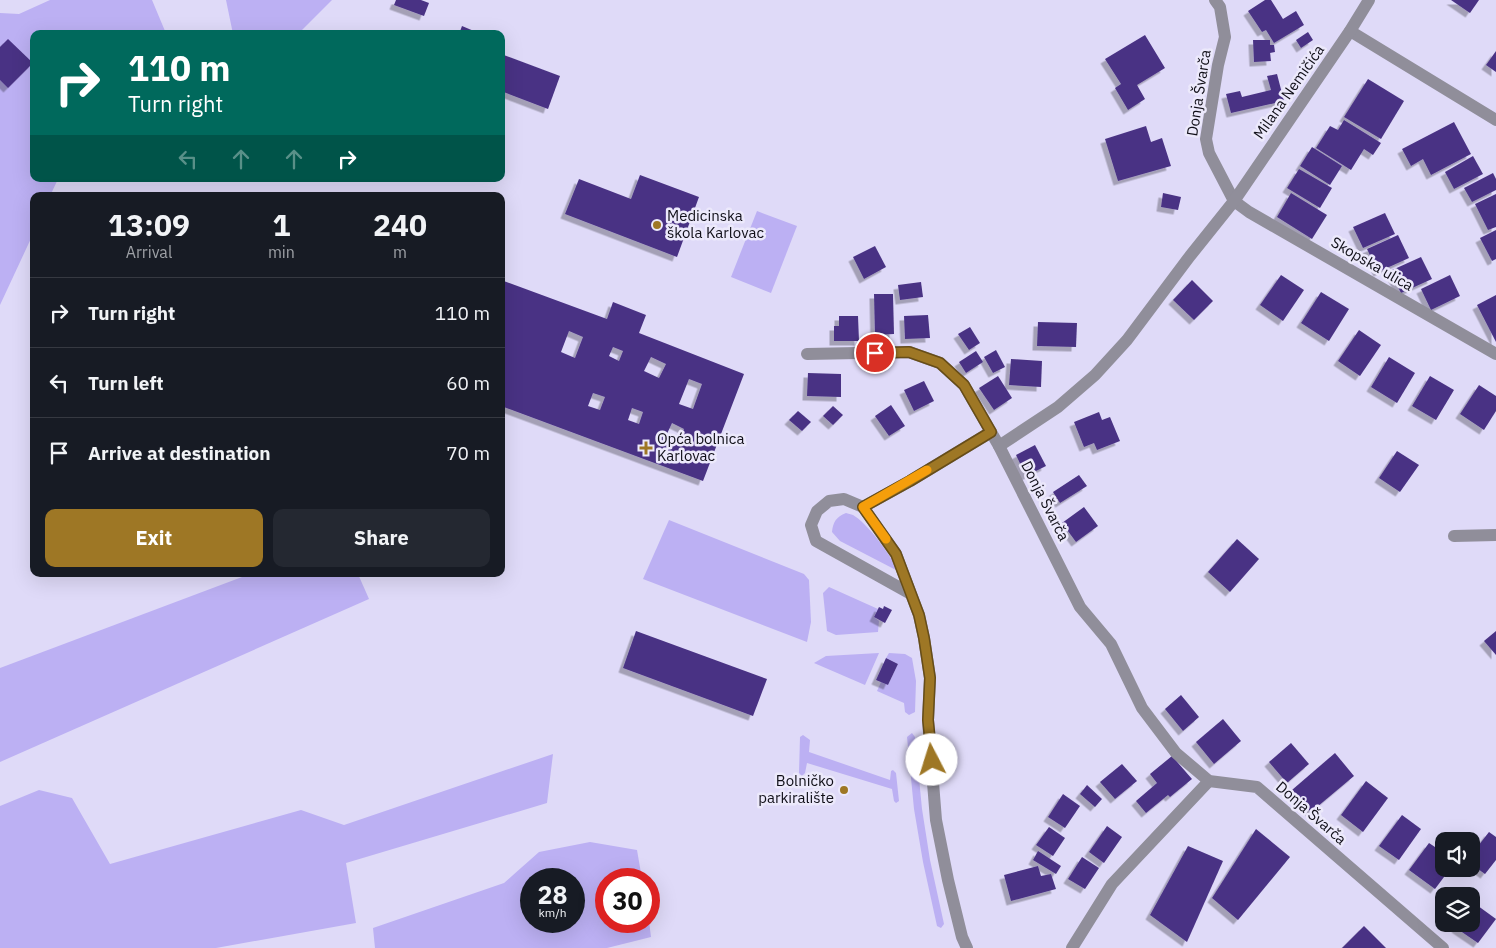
<!DOCTYPE html>
<html lang="en">
<head>
<meta charset="utf-8">
<style>
  :root { --surface:#171b24; --page:#242831; --text:#f1f3f6; --muted:#9ea1a6; --line:#363941; --accent:#9e7725 }
  body { margin:0; font-family:"IBM Plex Sans",sans-serif; background:var(--page); color:var(--text); height:100vh; display:flex; flex-direction:column; font-size:19px; white-space:nowrap }
  * { box-sizing:border-box; margin:0 }
  p { font-size:16px; color:var(--muted) }
  .icon { flex:none; width:28px; height:28px; fill:none; stroke:currentColor; stroke-width:2; stroke-linecap:round; stroke-linejoin:round }
  .map { position:relative; flex:1; overflow:hidden }
  .sheet { position:absolute; left:30px; top:192px; width:475px; height:385px; display:flex; flex-direction:column; background:var(--surface); border-radius:10px; box-shadow:0 5px 20px #0002 }
  .sheet>* { flex:none }
  .guide { position:absolute; left:30px; top:30px; width:475px; height:152px; border-radius:10px; box-shadow:0 5px 20px #0002; background:#00695c; color:#fff; overflow:hidden }
  .fabs { position:absolute; left:1435px; top:832px; display:grid; gap:10px }
  .fabs a { display:grid; place-items:center; width:45px; height:45px; border-radius:10px; background:var(--surface); box-shadow:0 5px 20px #0002; font-size:25px }
  .speed { position:absolute; left:520px; top:868px; display:flex; gap:10px; font-size:25px; font-weight:700; text-align:center }
  .speed>* { display:grid; place-content:center; width:65px; height:65px; border-radius:50%; background:var(--surface); box-shadow:0 5px 20px #0002; line-height:1 }
  .speed small { font-size:12px; font-weight:400 }
  .speed .limit { border:8px solid #d22; background:#fff; color:#111 }
  .pin { position:absolute; display:grid; place-items:center; width:42px; height:42px; color:#fff; margin:-21px; border:2px solid #fff; border-radius:50%; box-shadow:0 1px 5px #0007 }
  .me { position:absolute; width:55px; margin:-28px; rotate:355deg; stroke-linejoin:round; filter:drop-shadow(0 0 4px #0008) }
  .turn { display:flex; align-items:center; gap:18px; height:105px; padding:0 15px; font-size:22px }
  .turn .icon { width:65px; height:65px; stroke-width:2.5 }
  .turn b { display:block; font-size:35px; line-height:42px }
  .lanes { display:flex; align-items:center; height:48px; padding:0 15px; background:#0003; justify-content:center; gap:25px; direction:ltr }
  .lanes .off { opacity:.35 }
  .eta { display:flex; justify-content:space-evenly; align-items:center; height:85px; text-align:center }
  .eta b { font-size:30px; font-weight:800; line-height:35px }
  .button { display:flex; gap:10px; margin-top:auto; padding:10px 15px }
  .button a { flex:1; height:58px; border-radius:10px; background:var(--accent); color:#fff; font-size:20px; font-weight:800; line-height:58px; text-align:center }
  .button a+a { background:var(--page); color:var(--text) }
  ul { padding:0; list-style:none }
  li { display:flex; align-items:center; gap:15px; height:70px; padding:0 15px; border-top:1px solid var(--line) }
  li div { flex:1 }
  li b { display:block; font-size:19px }
  li em { font-style:normal }
  .map>svg:first-child { display:block }
  .green { fill:#bcb0f3; fill-rule:evenodd }
  .building { fill:#4a3384; fill-rule:evenodd; filter:url(#shadow) }
  .lines { fill:none; stroke-linecap:round; stroke-linejoin:round }
  .street { stroke:#908e9a; stroke-width:12 }
  .route-casing { stroke:#674d18; stroke-width:12 }
  .route { stroke:#9e7725; stroke-width:9 }
  .slow { stroke:#f59e0b; stroke-width:9 }
  .poi-dot { fill:#9e7725; stroke:#ece9fb; stroke-width:2 }
  .labels { text-anchor:middle; stroke-width:5; stroke-linejoin:round; paint-order:stroke }
  .street-label { font-size:15px; fill:#100f18; stroke:#ece9fb }
  .poi-label { font-size:15px; fill:#100f18; stroke:#ece9fb; text-anchor:start }
</style>
</head>
<body>
<div class="map">
<svg width="1496" height="948" viewBox="0 0 1496 948">
  <defs>
    <filter id="shadow"><feDropShadow dx="-4.5" dy="4.5" stdDeviation="0" flood-color="#0004"/></filter>
  </defs>
  <rect width="100%" height="100%" fill="#dfdaf8"/>
  <g class="green">
    <polygon points="50,0 152,0 165,31 164,34 34,34 34,179 58,179 50,196 34,196 34,232 0,305 0,13 19,14"/>
    <polygon points="226,0 332,0 298,34 233,34"/>
    <polygon points="757,211 797,226 771,293 731,277"/>
    <path d="M846,513C848,514 851,514 853,515C866,522 893,557 897,570L894,569L840,541L832,532C833,522 836,517 846,513Z"/>
    <polygon points="669,520 804,574 809,580 811,622 807,642 643,579"/>
    <polygon points="250,574 358,574 369,599 0,762 0,668"/>
    <polygon points="829,587 878,609 874,617 879,621 878,632 836,635 827,631 823,593"/>
    <polygon points="879,653 865,685 814,663 826,656"/>
    <polygon points="889,653 905,654 912,658 916,681 915,712 909,715 905,712 904,703 877,691 881,682 888,685 898,664 886,658"/>
    <polygon points="912,733 915,737 922,809 930,860 944,924 941,928 937,926 923,862 914,809 907,737"/>
    <polygon points="803,735 810,740 809,752 890,780 891,771 893,770 896,773 899,801 896,803 894,801 892,789 807,763 805,773 802,776 799,773 800,737"/>
    <polygon points="553,754 547,803 346,863 356,923 216,948 0,948 0,806 39,790 72,798 110,864 301,810 344,825"/>
    <path d="M590,842L637,850L642,879H606V921H649L651,937L607,948H375L373,928L504,883L539,852ZM531,879H574V921H531Z"/>
  </g>
  <g class="building">
    <polygon points="396,0 421,0 429,3 424,16 394,5"/>
    <polygon points="1265,0 1271,0 1283,19 1296,11 1304,25 1274,43 1266,30 1262,32 1248,11"/>
    <polygon points="1451,0 1479,0 1470,13"/>
    <polygon points="462,26 481,34 459,34"/>
    <polygon points="1308,32 1313,40 1301,48 1296,40"/>
    <polygon points="1145,35 1165,68 1137,85 1145,99 1128,110 1115,88 1121,84 1105,59"/>
    <polygon points="8,39 33,63 8,88 0,80 0,47"/>
    <polygon points="1253,40 1270,40 1270,45 1274,45 1275,52 1270,53 1271,61 1254,62"/>
    <polygon points="1496,51 1496,72 1486,65"/>
    <polygon points="501,54 560,76 548,109 501,91"/>
    <polygon points="1277,74 1284,101 1231,113 1226,94 1240,91 1242,97 1271,90 1267,76"/>
    <polygon points="1368,79 1404,101 1381,139 1344,117"/>
    <polygon points="1344,120 1381,143 1373,155 1364,149 1351,170 1316,148 1330,126 1338,130"/>
    <polygon points="1454,122 1471,154 1431,175 1423,159 1411,166 1402,149"/>
    <polygon points="1146,126 1151,142 1162,138 1171,166 1118,181 1105,139"/>
    <polygon points="1312,147 1342,166 1330,185 1300,166"/>
    <polygon points="1473,156 1483,174 1454,189 1445,172"/>
    <polygon points="1299,169 1332,188 1320,208 1287,188"/>
    <polygon points="1493,173 1496,179 1496,190 1472,202 1464,188"/>
    <polygon points="640,175 699,197 677,257 565,214 579,179 631,199"/>
    <polygon points="1163,193 1181,197 1178,210 1161,207"/>
    <polygon points="1291,193 1327,215 1312,239 1277,217"/>
    <polygon points="1496,194 1496,227 1488,230 1475,204"/>
    <polygon points="1385,213 1395,234 1363,248 1353,227"/>
    <polygon points="1496,230 1496,259 1492,261 1480,238"/>
    <polygon points="1398,235 1409,258 1378,272 1367,249"/>
    <polygon points="875,246 886,267 864,279 853,257"/>
    <polygon points="1421,257 1432,279 1401,293 1390,271"/>
    <polygon points="1281,275 1304,290 1283,321 1260,305"/>
    <polygon points="1450,275 1460,296 1431,310 1421,289"/>
    <path d="M501,280L607,319L613,302L646,315L639,333L744,374L703,481L501,406ZM569,331L583,337L575,358L561,352ZM613,347L623,351L619,361L609,356ZM651,357L666,364L659,378L644,371ZM689,379L702,384L693,409L679,404ZM593,393L605,397L600,410L588,406ZM632,408L643,412L639,424L628,420ZM672,423L684,429L678,442L666,436Z"/>
    <polygon points="1192,280 1213,301 1194,320 1173,300"/>
    <polygon points="921,282 923,297 900,300 898,285"/>
    <polygon points="1321,292 1349,309 1329,341 1301,323"/>
    <polygon points="874,294 893,294 894,334 875,335"/>
    <polygon points="1496,295 1496,342 1477,305"/>
    <polygon points="928,315 930,338 905,339 904,316"/>
    <polygon points="839,316 858,316 859,341 834,341 834,326 839,326"/>
    <polygon points="1038,322 1077,323 1076,347 1037,346"/>
    <polygon points="970,327 980,343 969,350 958,334"/>
    <polygon points="1359,330 1381,345 1360,376 1338,361"/>
    <polygon points="996,350 1005,367 993,373 984,357"/>
    <polygon points="976,351 983,362 966,373 959,362"/>
    <polygon points="1389,357 1415,373 1397,403 1371,387"/>
    <polygon points="1011,359 1042,361 1041,387 1009,385"/>
    <polygon points="808,373 841,374 841,397 807,396"/>
    <polygon points="998,376 1012,398 994,410 979,388"/>
    <polygon points="1430,376 1454,390 1436,420 1412,406"/>
    <polygon points="924,381 934,401 914,411 904,390"/>
    <polygon points="1479,385 1496,396 1496,411 1484,430 1460,414"/>
    <polygon points="891,405 905,426 889,436 875,416"/>
    <polygon points="833,406 843,415 833,425 823,416"/>
    <polygon points="798,411 811,422 802,431 789,420"/>
    <polygon points="1099,412 1102,420 1110,417 1120,441 1097,450 1094,443 1084,447 1074,422"/>
    <polygon points="1035,445 1046,466 1026,476 1016,455"/>
    <polygon points="1397,451 1419,465 1400,492 1379,478"/>
    <polygon points="1079,475 1087,486 1060,503 1053,492"/>
    <polygon points="1084,507 1098,526 1076,542 1062,523"/>
    <polygon points="1237,539 1259,559 1230,592 1208,572"/>
    <polygon points="884,606 892,610 885,623 874,617 879,607 883,609"/>
    <polygon points="636,631 767,679 753,716 623,668"/>
    <polygon points="1496,631 1496,655 1484,641"/>
    <polygon points="886,658 898,664 888,685 876,680"/>
    <polygon points="1181,695 1199,717 1183,731 1165,709"/>
    <polygon points="1223,719 1241,741 1214,764 1196,742"/>
    <polygon points="1291,743 1309,764 1287,783 1269,762"/>
    <polygon points="1335,753 1354,776 1311,812 1292,790"/>
    <polygon points="1172,756 1192,779 1170,797 1168,795 1146,813 1136,801 1157,783 1150,774"/>
    <polygon points="1122,764 1137,781 1115,799 1100,782"/>
    <polygon points="1366,781 1388,798 1363,832 1341,815"/>
    <polygon points="1087,785 1102,799 1095,807 1080,794"/>
    <polygon points="1063,794 1080,806 1065,828 1048,817"/>
    <polygon points="1402,815 1421,829 1399,860 1379,846"/>
    <polygon points="1107,826 1122,837 1104,863 1089,852"/>
    <polygon points="1049,827 1065,838 1053,856 1036,845"/>
    <polygon points="1256,829 1290,857 1238,920 1212,898"/>
    <polygon points="1489,832 1496,837 1496,860 1485,874 1471,864 1471,855"/>
    <polygon points="1429,843 1444,853 1444,869 1450,869 1435,889 1409,870"/>
    <polygon points="1188,846 1223,861 1187,942 1150,915"/>
    <polygon points="1038,851 1061,866 1056,874 1033,860"/>
    <polygon points="1082,857 1099,868 1085,889 1068,879"/>
    <polygon points="1038,866 1041,876 1051,874 1056,889 1011,901 1004,875"/>
    <polygon points="1474,903 1496,919 1478,943 1456,928 1459,924 1471,924 1471,907"/>
    <polygon points="1364,926 1386,948 1342,948"/>
  </g>
  <g class="lines">
    <g class="street">
      <polyline points="1215,0 1220,7 1225,37 1218,65 1206,139 1209,153 1234,201 1249,212 1496,354"/>
      <polyline points="1350,31 1496,120"/>
      <polyline points="807,354 909,352 940,363 964,385 999,446 1080,607 1111,644 1142,708 1176,753 1209,781 1257,787 1443,948"/>
      <polyline points="999,446 1058,407 1095,375 1127,340 1190,256 1234,201 1350,31 1369,0"/>
      <polyline points="863,507 910,481 991,432"/>
      <polyline points="1454,536 1496,535"/>
      <polyline points="911,594 816,541 811,525 817,511 829,501 844,499 863,507 896,554 911,594 919,615 924,638 930,678 928,720 936,820 948,880 962,937 967,948"/>
      <polyline points="1072,948 1112,884 1209,781"/>
    </g>
  </g>
  <g class="lines">
    <g class="route-casing">
      <polyline id="route" points="875,353 909,352 940,363 964,385 991,432 910,481 863,507 896,554 919,615 924,638 930,678 928,720 932,760"/>
    </g>
    <use href="#route" class="route"/>
    <polyline class="slow" points="886,539 863,507 927,470"/>
  </g>
  <g class="poi-dot">
    <circle cx="657" cy="225" r="5"/>
    <path d="M643.5 440.5h5v5h5v5h-5v5h-5v-5h-5v-5h5z"/>
    <circle cx="844" cy="790" r="5"/>
  </g>
  <g class="labels">
    <g class="street-label">
      <text transform="translate(1289 92) rotate(-55)" y="5">Milana Nemičića</text>
      <text transform="translate(1199 93) rotate(-81)" y="5">Donja Švarča</text>
      <text transform="translate(1372 264) rotate(30)" y="5">Skopska ulica</text>
      <text transform="translate(1045 501) rotate(63)" y="5">Donja Švarča</text>
      <text transform="translate(1311 813) rotate(41)" y="5">Donja Švarča</text>
    </g>
    <g class="poi-label">
      <text x="667" y="221">Medicinska<tspan x="667" dy="17">škola Karlovac</tspan></text>
      <text x="657" y="444">Opća bolnica<tspan x="657" dy="17">Karlovac</tspan></text>
      <text x="834" y="786" text-anchor="end">Bolničko<tspan x="834" dy="17">parkiralište</tspan></text>
    </g>
  </g>
</svg>
<div class="fabs">
<a><svg class="icon" aria-label="sound" viewBox="0 0 24 24"><path d="M4 9h4l5-4v14l-5-4H4zM17 9q2 3 0 6"/></svg></a>
<a><svg class="icon" aria-label="layers" viewBox="0 0 24 24"><path d="M12 4l9 5-9 5-9-5zM3 14l9 5 9-5"/></svg></a>
</div>
<div class="speed"><div>28<small>km/h</small></div><div class="limit">30</div></div>
<div class="pin" style="left:875px;top:353px;background:#d93025"><svg class="icon" aria-label="arrive" viewBox="0 0 24 24"><path d="M6 21V4h12l-3 4 3 4H6"/></svg></div>
<svg class="me" style="left:932px;top:760px" viewBox="-20 -20 40 40"><circle r="19" fill="#fff"/><path d="M0-13L10 11 0 6-10 11z" fill="#9e7725"/></svg>
<div class="guide">
<div class="turn"><svg class="icon" aria-label="right" viewBox="0 0 24 24"><path d="M7 20v-9h11M14 6l5 5-5 5"/></svg><div><b>110 m</b>Turn right</div></div>
<div class="lanes"><svg class="icon off" aria-label="left" viewBox="0 0 24 24"><path d="M17 20v-9H6M10 6l-5 5 5 5"/></svg><svg class="icon off" aria-label="ahead" viewBox="0 0 24 24"><path d="M12 20V5M6 11l6-6 6 6"/></svg><svg class="icon off" aria-label="ahead" viewBox="0 0 24 24"><path d="M12 20V5M6 11l6-6 6 6"/></svg><svg class="icon" aria-label="right" viewBox="0 0 24 24"><path d="M7 20v-9h11M14 6l5 5-5 5"/></svg></div>
</div>
<section class="sheet">
<div class="eta">
<div><b>13:09</b><p>Arrival</p></div>
<div><b>1</b><p>min</p></div>
<div><b>240</b><p>m</p></div>
</div>
<ul>
<li><svg class="icon" aria-label="right" viewBox="0 0 24 24"><path d="M7 20v-9h11M14 6l5 5-5 5"/></svg><div><b>Turn right</b></div><em>110 m</em></li>
<li><svg class="icon" aria-label="left" viewBox="0 0 24 24"><path d="M17 20v-9H6M10 6l-5 5 5 5"/></svg><div><b>Turn left</b></div><em>60 m</em></li>
<li><svg class="icon" aria-label="arrive" viewBox="0 0 24 24"><path d="M6 21V4h12l-3 4 3 4H6"/></svg><div><b>Arrive at destination</b></div><em>70 m</em></li>
</ul>
<div class="button"><a>Exit</a><a>Share</a></div>
</section>
</div>
</body>
</html>
